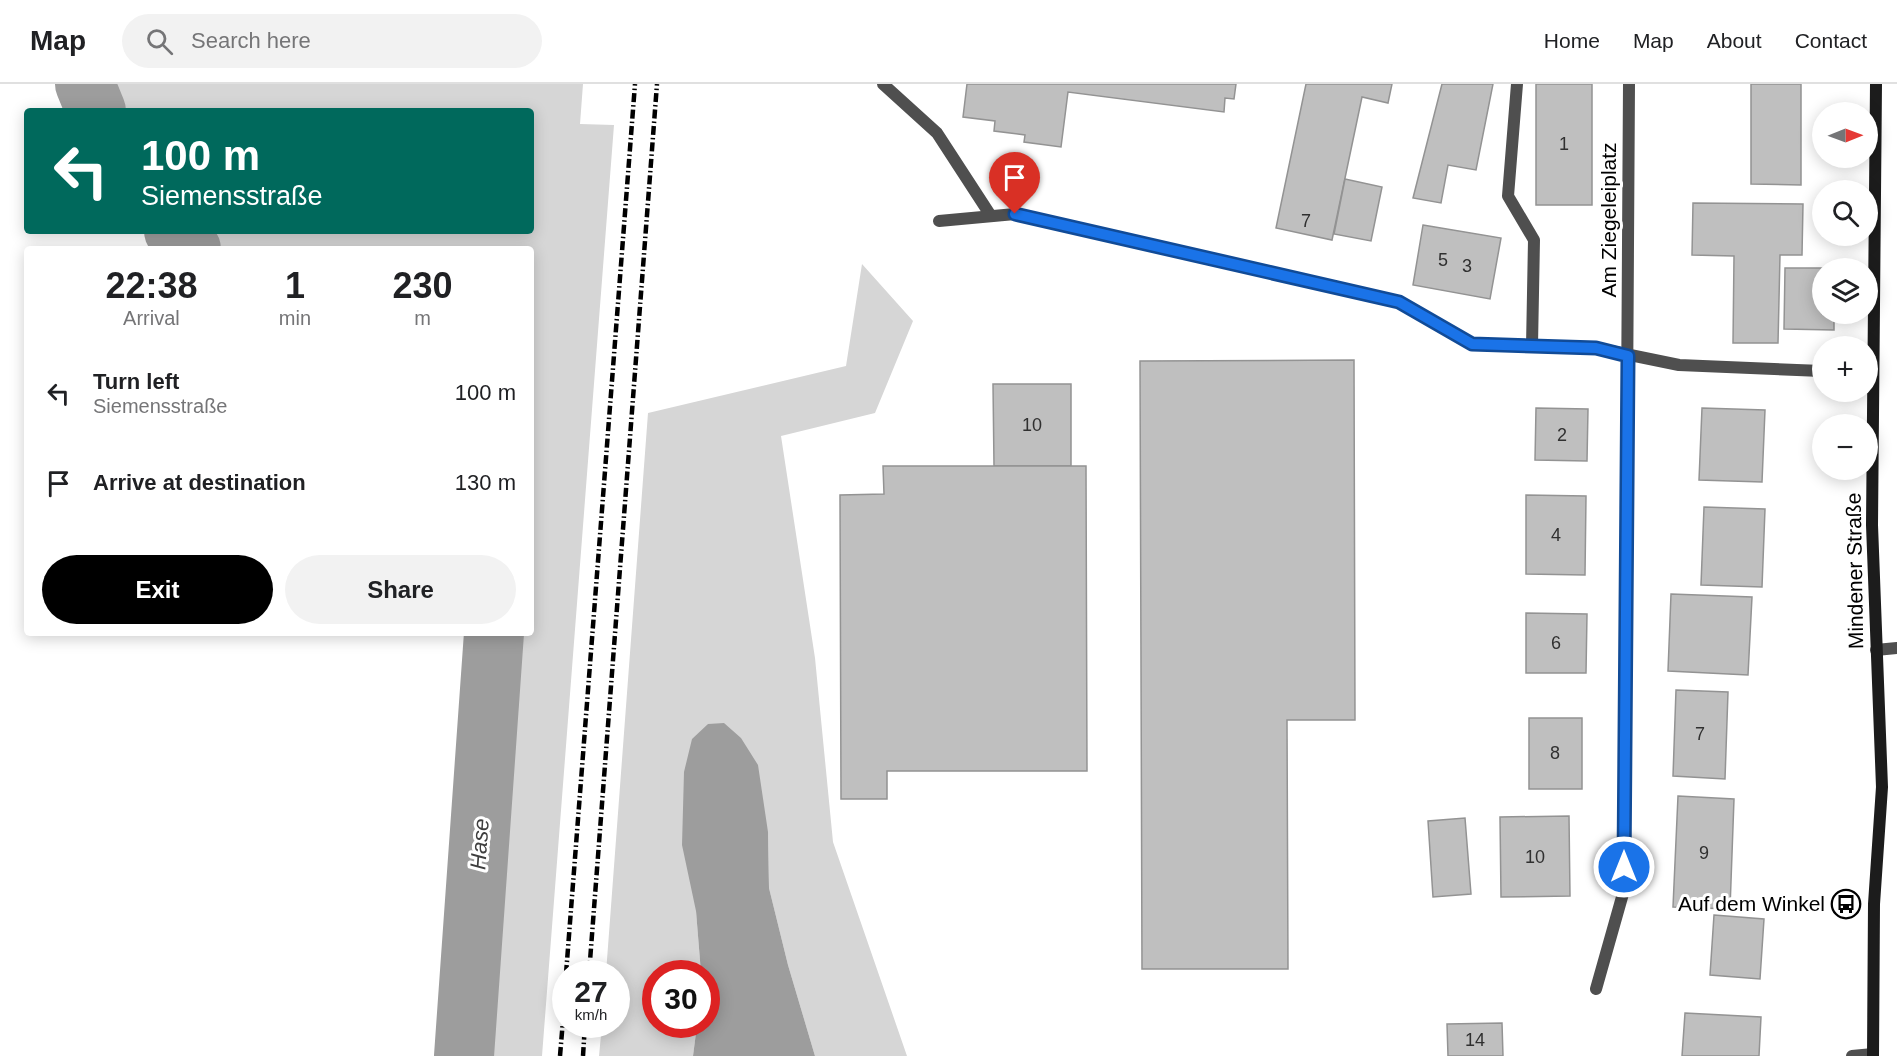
<!DOCTYPE html>
<html lang="en">
<head>
<meta charset="utf-8">
<style>
  :root { --surface:#fff; --page:#f2f2f2; --text:#202124; --muted:#757577; --line:#e0e0e0; --accent:#000 }
  body { margin:0; font-family:Arial,sans-serif; background:var(--page); color:var(--text); height:100vh; display:flex; flex-direction:column; font-size:22px; white-space:nowrap }
  * { box-sizing:border-box; margin:0 }
  p { font-size:20px; color:var(--muted) }
  .icon { flex:none; width:33px; height:33px; fill:none; stroke:currentColor; stroke-width:2; stroke-linecap:round; stroke-linejoin:round }
  .map { position:relative; flex:1; overflow:hidden }
  .panel { position:absolute; left:24px; top:162px; width:510px; height:390px; display:flex; flex-direction:column; background:var(--surface); border-radius:6px; box-shadow:0 3px 15px #0003 }
  .panel>* { flex:none }
  .hud { position:absolute; left:24px; top:24px; width:510px; height:126px; border-radius:6px; box-shadow:0 3px 15px #0003; background:#00695c; color:#fff; overflow:hidden }
  .needle { width:39px; rotate:89deg }
  .controls { position:absolute; left:1812px; top:18px; display:grid; gap:12px }
  .controls a { display:grid; place-items:center; width:66px; height:66px; border-radius:50%; background:var(--surface); box-shadow:0 3px 15px #0003; font-size:30px }
  .speed { position:absolute; left:552px; top:876px; display:flex; gap:12px; font-size:30px; font-weight:700; text-align:center }
  .speed>* { display:grid; place-content:center; width:78px; height:78px; border-radius:50%; background:var(--surface); box-shadow:0 3px 15px #0003; line-height:1 }
  .speed small { font-size:15px; font-weight:400 }
  .speed .limit { border:9px solid #d22; background:#fff; color:#111 }
  .pin { position:absolute; display:grid; place-items:center; width:51px; height:51px; color:#fff; margin:-62px -26px; border-radius:50% 50% 50% 0; rotate:-45deg; box-shadow:0 0 6px #0007 }
  .pin .icon { rotate:45deg }
  .me { position:absolute; width:66px; margin:-33px; rotate:0deg; stroke-linejoin:round; filter:drop-shadow(0 0 4px #0008) }
  .turn { display:flex; align-items:center; gap:21px; height:126px; padding:0 18px; font-size:27px }
  .turn .icon { width:78px; height:78px; stroke-width:2.5 }
  .turn b { display:block; font-size:42px; line-height:51px }
  .eta { display:flex; justify-content:space-evenly; align-items:center; height:102px; text-align:center }
  .eta b { font-size:36px; font-weight:700; line-height:42px }
  .primary-button { display:flex; gap:12px; margin-top:auto; padding:12px 18px }
  .primary-button a { flex:1; height:69px; border-radius:36px; background:var(--accent); color:#fff; font-size:24px; font-weight:700; line-height:69px; text-align:center }
  .primary-button a+a { background:var(--page); color:var(--text) }
  ul { padding:0; list-style:none }
  li { display:flex; align-items:center; gap:18px; height:90px; padding:0 18px }
  li div { flex:1 }
  li b { display:block; font-size:22px }
  li em { font-style:normal }
  header { display:flex; align-items:center; gap:36px; box-sizing:border-box; height:84px; padding:0 30px; background:var(--surface); border-bottom:2px solid var(--line) }
  header strong { font-size:28px }
  nav { display:flex; gap:33px; margin-inline-start:auto; font-size:21px }
  .search { width:420px; height:54px; background:var(--page); display:flex; align-items:center; gap:15px; box-sizing:border-box; padding:0 21px; border-radius:33px; color:var(--muted); font-size:22px }
  .map>svg:first-child { display:block }
  .green { fill:#d6d6d6 }
  .water { fill:#9d9d9d }
  .lines { fill:none; stroke-linecap:round; stroke-linejoin:round }
  .river { stroke:#9d9d9d; stroke-width:60 }
  .building { fill:#bfbfbf; stroke:#939393; stroke-width:1.5 }
  .service { stroke:#4f4f4f; stroke-width:12 }
  .minor { stroke:#4f4f4f; stroke-width:12 }
  .secondary { stroke:#1c1c1c; stroke-width:12 }
  .rail { stroke:#000; stroke-width:4.5; stroke-dasharray:9 3 1.5 3; stroke-linecap:butt }
  .route-casing { stroke:#114b97; stroke-width:15 }
  .route { stroke:#1a73e8; stroke-width:10 }
  .labels { text-anchor:middle; stroke-width:6; stroke-linejoin:round; paint-order:stroke }
  .number-label { font-size:18px; fill:#303030 }
  .street-label { font-size:21px; fill:#000; stroke:#fff }
  .poi-label { font-size:21px; fill:#000; stroke:#fff; text-anchor:end }
  .water-label { font-size:22px; font-style:italic; fill:#3e3e3e; stroke:#fff }
</style>
</head>
<body>
<header>
<strong>Map</strong>
<div class="search"><svg class="icon" aria-label="search" viewBox="0 0 24 24"><circle cx="10" cy="10" r="6"/><path d="M15 15l6 6"/></svg>Search here</div>
<nav><a>Home</a><a>Map</a><a>About</a><a>Contact</a></nav>
</header>
<div class="map">
<svg width="1897" height="972" viewBox="0 0 1897 972">
  <rect width="100%" height="100%" fill="#fff"/>
  <g class="green">
    <polygon points="86,0 583,0 580,40 614,41 542,972 464,972 494,549 531,549 531,165 191,165 174,147 531,147 531,27 98,27"/>
    <polygon points="862,180 913,237 875,329 781,352 815,574 833,758 907,972 815,972 788,881 769,804 768,748 696,827 701,889 656,890 656,940 697,941 693,972 599,972 602,941 616,940 616,890 606,889 648,329 846,282"/>
  </g>
  <polygon class="water" points="724,639 741,654 758,681 768,748 769,804 788,881 815,972 693,972 697,941 706,940 706,890 701,889 696,827 682,761 684,688 692,655 708,640"/>
  <g class="lines">
    <g class="river">
      <polyline points="85,0 96,27"/>
      <polyline points="174,147 191,165"/>
      <polyline points="464,972 494,549"/>
    </g>
  </g>
  <g class="building">
    <polygon points="967,0 1236,0 1234,15 1225,14 1224,28 1068,8 1061,63 1024,58 1025,51 994,47 995,37 963,33"/>
    <polygon points="1306,0 1392,0 1388,19 1362,13 1332,156 1276,144"/>
    <polygon points="1442,0 1493,0 1476,86 1448,81 1441,119 1413,114"/>
    <rect x="1536" y="0" width="56" height="121"/>
    <polygon points="1751,0 1801,0 1801,101 1751,100"/>
    <polygon points="1345,95 1382,103 1371,157 1334,150"/>
    <polygon points="1693,119 1803,120 1802,171 1780,171 1778,259 1733,259 1734,172 1692,171"/>
    <polygon points="1423,141 1501,154 1490,215 1413,201"/>
    <polygon points="1785,184 1825,184 1822,184 1822,230 1834,230 1834,246 1784,245"/>
    <polygon points="1354,276 1355,636 1287,636 1288,885 1142,885 1140,277"/>
    <polygon points="993,300 1071,300 1071,382 994,382"/>
    <polygon points="1536,324 1588,325 1587,377 1535,376"/>
    <polygon points="1702,324 1765,326 1762,398 1699,396"/>
    <polygon points="883,382 1086,382 1087,687 887,687 887,715 841,715 840,411 884,410"/>
    <polygon points="1526,411 1586,412 1585,491 1526,490"/>
    <polygon points="1704,423 1765,425 1762,503 1701,501"/>
    <polygon points="1671,510 1752,513 1748,591 1668,587"/>
    <polygon points="1526,529 1587,530 1586,589 1526,589"/>
    <polygon points="1676,606 1728,608 1725,695 1673,692"/>
    <rect x="1529" y="634" width="53" height="71"/>
    <polygon points="1678,712 1734,715 1730,825 1673,823"/>
    <polygon points="1569,732 1570,812 1501,813 1500,733"/>
    <polygon points="1465,734 1471,810 1433,813 1428,737"/>
    <polygon points="1714,831 1764,835 1760,895 1710,891"/>
    <polygon points="1685,929 1761,933 1759,972 1682,972"/>
    <polygon points="1502,939 1503,972 1448,972 1447,940"/>
  </g>
  <g class="lines">
    <g class="service">
      <polyline points="883,0 937,49 991,132"/>
      <polyline points="1517,0 1508,112 1534,156 1532,262"/>
      <polyline points="1852,972 1873,970"/>
    </g>
    <g class="minor">
      <polyline points="939,137 1015,130 1399,218 1471,260 1596,264 1679,281 1822,287"/>
      <polyline points="1876,566 1897,564"/>
      <polyline points="1596,905 1624,806 1629,0"/>
    </g>
    <polyline class="secondary" points="1873,972 1874,820 1882,703 1872,441 1876,0"/>
    <g class="rail">
      <polyline points="566,890 635,0"/>
      <polyline points="589,890 657,0"/>
      <polyline points="560,972 566,900"/>
      <polyline points="583,972 585,940"/>
    </g>
  </g>
  <g class="lines">
    <g class="route-casing">
      <polyline id="route" points="1015,130 1399,218 1472,260 1596,264 1628,272 1624,783"/>
    </g>
    <use href="#route" class="route"/>
  </g>
  <defs>
    <g id="bus-ring" transform="scale(1.5)"><circle r="9.5" fill="#fff" stroke="#000" stroke-width="1.5"/><path d="M-5-6H5V4H4V6H2V4H-2V6H-4V4H-5ZM-3.5-4V0h7V-4ZM-3.5 1.2v1.5H-2V1.2ZM2 1.2v1.5H3.5V1.2Z" fill="#000"/></g>
  </defs>
  <g fill-rule="evenodd">
    <use href="#bus-ring" x="1846" y="820"/>
  </g>
  <g class="labels">
    <g class="number-label">
      <text x="1564" y="66">1</text>
      <text x="1306" y="143">7</text>
      <text x="1443" y="182">5</text>
      <text x="1467" y="188">3</text>
      <text x="1032" y="347">10</text>
      <text x="1562" y="357">2</text>
      <text x="1556" y="457">4</text>
      <text x="1556" y="565">6</text>
      <text x="1700" y="656">7</text>
      <text x="1555" y="675">8</text>
      <text x="1704" y="775">9</text>
      <text x="1535" y="779">10</text>
      <text x="1475" y="962">14</text>
    </g>
    <g class="street-label">
      <text transform="translate(1609 136) rotate(-90)" y="7">Am Ziegeleiplatz</text>
      <text transform="translate(1855 487) rotate(-91)" y="7">Mindener Straße</text>
    </g>
    <g class="poi-label">
      <text x="1825" y="827">Auf dem Winkel</text>
    </g>
    <g class="water-label">
      <text transform="translate(479 760) rotate(-86)" y="8">Hase</text>
    </g>
  </g>
</svg>
<div class="controls">
<a><svg class="needle" viewBox="-14 -14 28 28"><path d="M0-13l5 13h-10z" fill="#e53935"/><path d="M0 13l5-13h-10z" fill="#757577"/></svg></a>
<a><svg class="icon" aria-label="search" viewBox="0 0 24 24"><circle cx="10" cy="10" r="6"/><path d="M15 15l6 6"/></svg></a>
<a><svg class="icon" aria-label="layers" viewBox="0 0 24 24"><path d="M12 4l9 5-9 5-9-5zM3 14l9 5 9-5"/></svg></a>
<a>+</a>
<a>−</a>
</div>
<div class="speed"><div>27<small>km/h</small></div><div class="limit">30</div></div>
<div class="pin" style="left:1015px;top:130px;background:#d93025"><svg class="icon" aria-label="arrive" viewBox="0 0 24 24"><path d="M6 21V4h12l-3 4 3 4H6"/></svg></div>
<svg class="me" style="left:1624px;top:783px" viewBox="-20 -20 40 40"><circle r="17" fill="#1a73e8" stroke="#fff" stroke-width="3"/><path d="M0-11L8 9 0 5-8 9z" fill="#fff"/></svg>
<div class="hud">
<div class="turn"><svg class="icon" aria-label="left" viewBox="0 0 24 24"><path d="M17 20v-9H6M10 6l-5 5 5 5"/></svg><div><b>100 m</b>Siemensstraße</div></div>
</div>
<section class="panel">
<div class="eta">
<div><b>22:38</b><p>Arrival</p></div>
<div><b>1</b><p>min</p></div>
<div><b>230</b><p>m</p></div>
</div>
<ul>
<li><svg class="icon" aria-label="left" viewBox="0 0 24 24"><path d="M17 20v-9H6M10 6l-5 5 5 5"/></svg><div><b>Turn left</b><p>Siemensstraße</p></div><em>100 m</em></li>
<li><svg class="icon" aria-label="arrive" viewBox="0 0 24 24"><path d="M6 21V4h12l-3 4 3 4H6"/></svg><div><b>Arrive at destination</b></div><em>130 m</em></li>
</ul>
<div class="primary-button"><a>Exit</a><a>Share</a></div>
</section>
</div>
</body>
</html>
